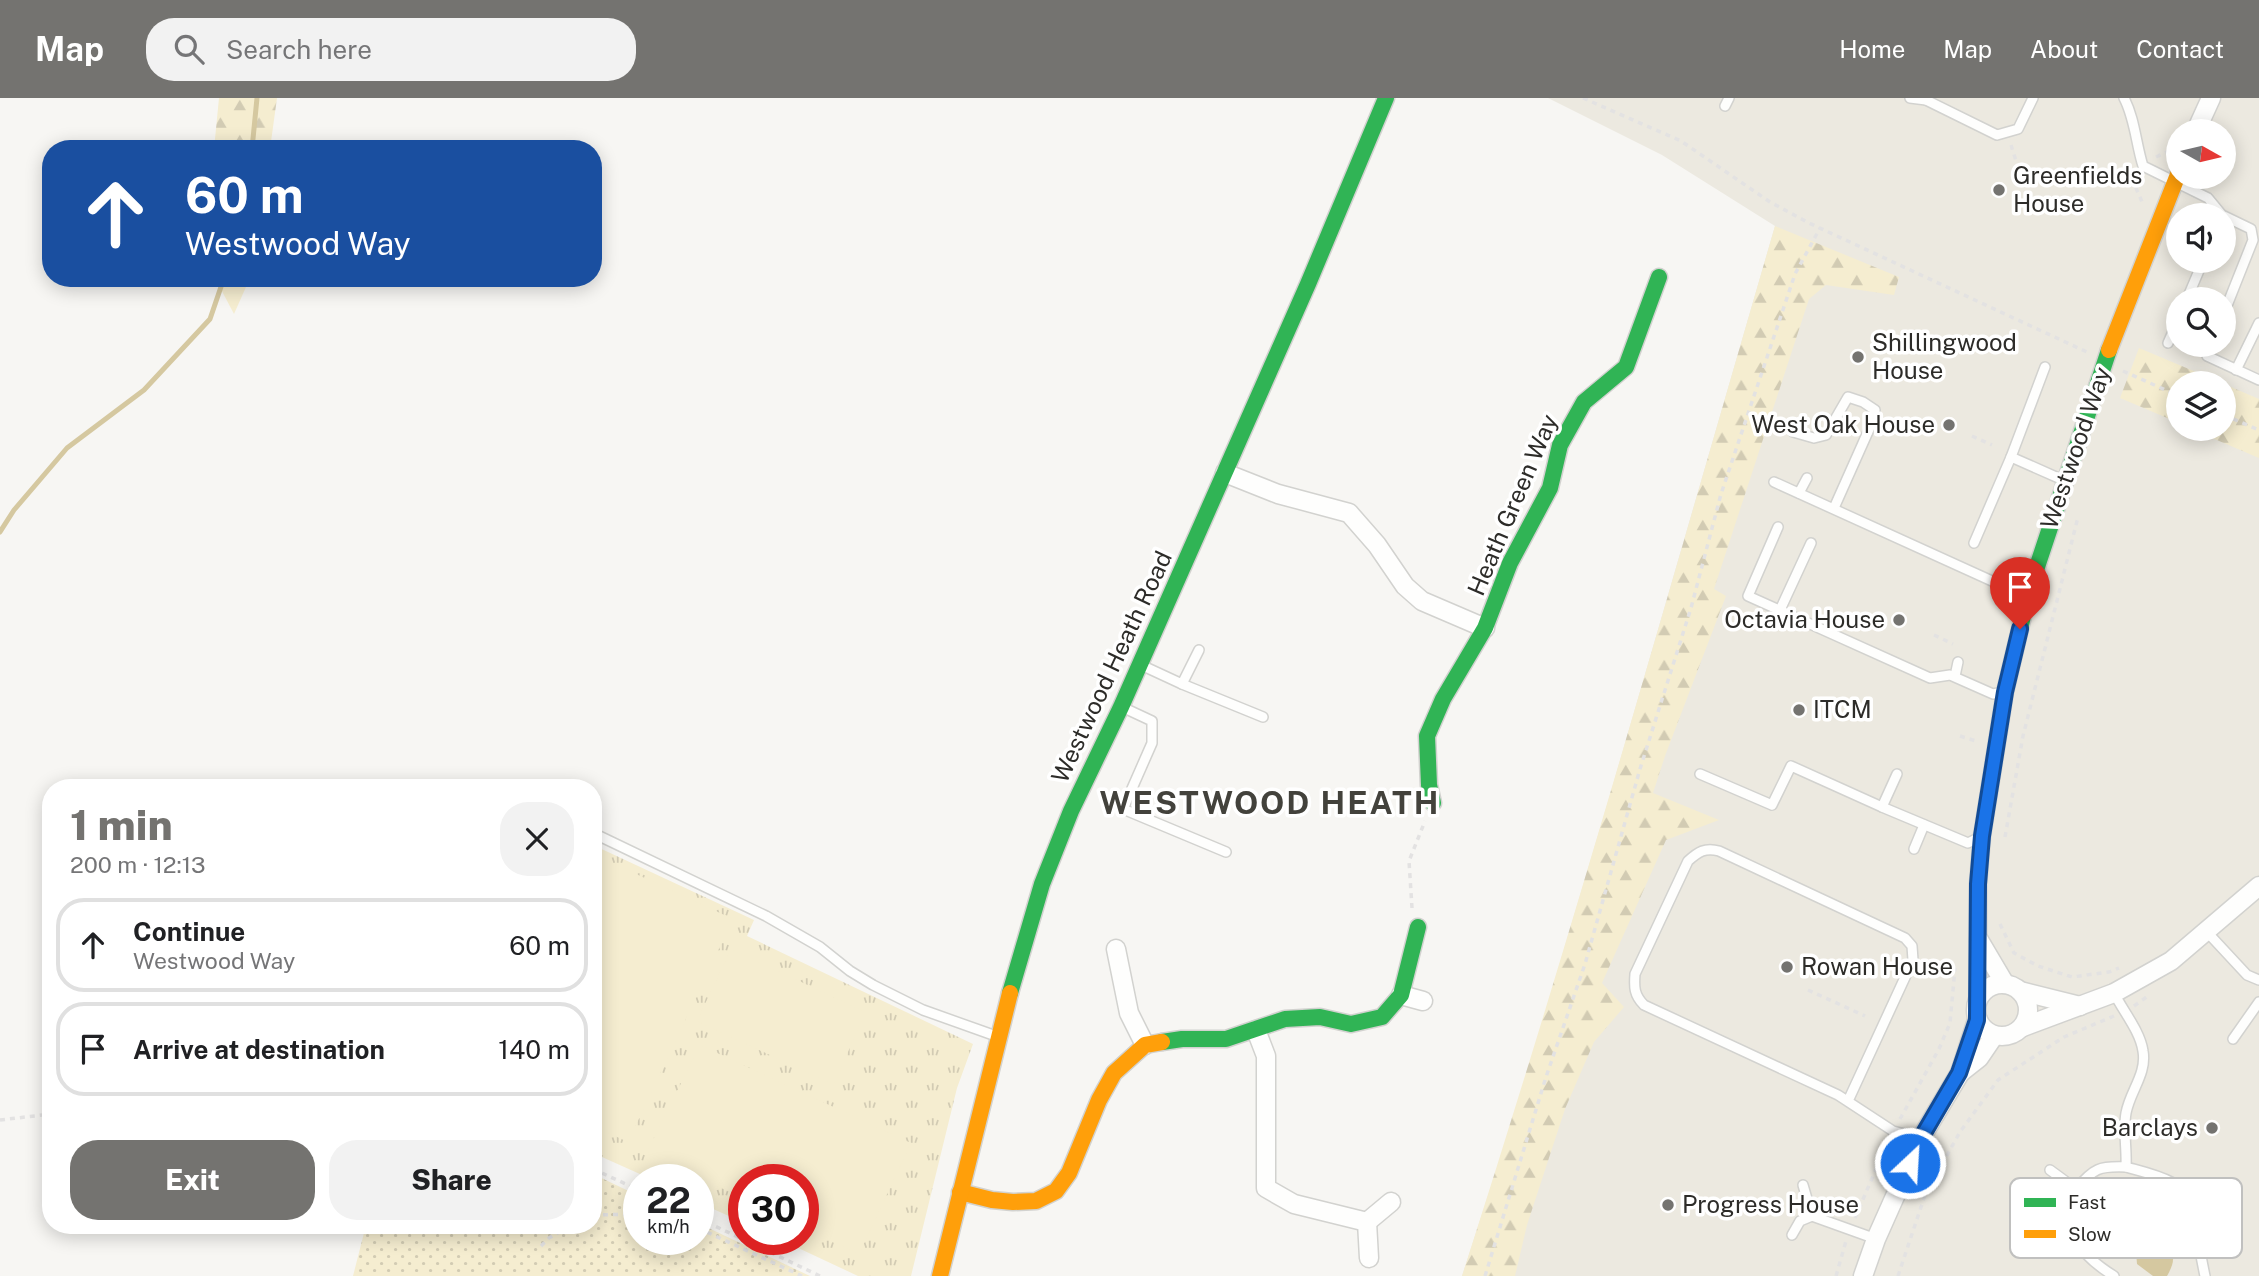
<!DOCTYPE html>
<html lang="en">
<head>
<meta charset="utf-8">
<style>
  :root { --surface:#fff; --page:#f2f2f2; --text:#202124; --muted:#757577; --line:#e0e0e0; --accent:#747370 }
  body { margin:0; font-family:"Public Sans",sans-serif; background:var(--page); color:var(--text); height:100vh; display:flex; flex-direction:column; font-size:26px; white-space:nowrap }
  * { box-sizing:border-box; margin:0 }
  p { font-size:23px; color:var(--muted) }
  .icon { flex:none; width:38px; height:38px; fill:none; stroke:currentColor; stroke-width:2; stroke-linecap:round; stroke-linejoin:round }
  .map { position:relative; flex:1; overflow:hidden }
  .sheet { position:absolute; left:42px; top:681px; width:560px; height:455px; display:flex; flex-direction:column; background:var(--surface); border-radius:28px; box-shadow:0 4px 18px #0003 }
  .sheet>* { flex:none }
  .banner { position:absolute; left:42px; top:42px; width:560px; height:147px; border-radius:28px; box-shadow:0 4px 18px #0003; background:#1a4fa0; color:#fff; overflow:hidden }
  .needle { width:46px; rotate:98deg }
  .fabs { position:absolute; left:2166px; top:21px; display:grid; gap:14px }
  .fabs a { display:grid; place-items:center; width:70px; height:70px; border-radius:50%; background:var(--surface); box-shadow:0 4px 18px #0003; font-size:35px }
  .speed { position:absolute; left:623px; top:1066px; display:flex; gap:14px; font-size:35px; font-weight:700; text-align:center }
  .speed>* { display:grid; place-content:center; width:91px; height:91px; border-radius:50%; background:var(--surface); box-shadow:0 4px 18px #0003; line-height:1 }
  .speed small { font-size:18px; font-weight:400 }
  .speed .limit { border:10px solid #d22; background:#fff; color:#111 }
  .pin { position:absolute; display:grid; place-items:center; width:60px; height:60px; color:#fff; margin:-72px -30px; border-radius:50% 50% 50% 0; rotate:-45deg; box-shadow:0 0 7px #0007 }
  .pin .icon { rotate:45deg }
  .me { position:absolute; width:77px; margin:-38px; rotate:25deg; stroke-linejoin:round; filter:drop-shadow(0 0 5px #0008) }
  .turn { display:flex; align-items:center; gap:24px; height:147px; padding:0 28px; font-size:32px }
  .turn .icon { width:91px; height:91px; stroke-width:2.5 }
  .turn b { display:block; font-size:49px; line-height:60px }
  .round { display:grid; place-items:center; flex:none; width:74px; height:74px; border-radius:28px; background:var(--page) }
  .head { display:flex; align-items:center; justify-content:space-between; height:119px; padding:0 28px }
  h1 { font-size:42px; font-weight:800; line-height:52px; color:var(--accent) }
  .primary-button { display:flex; gap:14px; margin-top:auto; padding:14px 28px }
  .primary-button a { flex:1; height:80px; border-radius:28px; background:var(--accent); color:#fff; font-size:28px; font-weight:800; line-height:80px; text-align:center }
  .primary-button a+a { background:var(--page); color:var(--text) }
  ul { padding:0; list-style:none }
  li { display:flex; align-items:center; gap:21px; height:94px; margin:0 14px 10px; padding:0 14px; border:4px solid var(--line); border-radius:28px }
  li div { flex:1 }
  li b { display:block; font-size:26px }
  li em { font-style:normal }
  header { display:flex; align-items:center; gap:42px; box-sizing:border-box; height:98px; padding:0 35px; background:var(--accent); color:#fff }
  header strong { font-size:33px }
  nav { display:flex; gap:38px; margin-inline-start:auto; font-size:24px }
  .search { width:490px; height:63px; background:var(--page); display:flex; align-items:center; gap:18px; box-sizing:border-box; padding:0 24px; border-radius:28px; color:var(--muted); font-size:26px }
  .map>svg:first-child { display:block }
  .built { fill:#ece9e0; fill-rule:evenodd }
  .grass { fill:url(#grass-tufts) }
  .forest { fill:url(#forest-firs) }
  .garden { fill:url(#garden-dots) }
  .pitch { fill:#f5edd0 }
  .water { fill:#d5c8a0 }
  .lines { fill:none; stroke-linecap:round; stroke-linejoin:round }
  .stream { stroke:#d5c8a0; stroke-width:5 }
  .lane-casing { stroke:#d2d2cf; stroke-width:12 }
  .street-casing { stroke:#d2d2cf; stroke-width:21 }
  .fast-casing { stroke:#d2d2cf; stroke-width:19 }
  .slow-casing { stroke:#d2d2cf; stroke-width:19 }
  .path { stroke:#e3e2e2; stroke-width:3.5; stroke-dasharray:5 5; stroke-linecap:butt }
  .lane { stroke:#fefefd; stroke-width:9 }
  .street { stroke:#fefefd; stroke-width:18 }
  .fast { stroke:#30b455; stroke-width:16 }
  .slow { stroke:#ff9f0a; stroke-width:16 }
  .route-casing { stroke:#114b97; stroke-width:18 }
  .route { stroke:#1a73e8; stroke-width:12 }
  .poi-dot { fill:#747370; stroke:#fff; stroke-width:2.5 }
  .labels { text-anchor:middle; stroke-width:7; stroke-linejoin:round; paint-order:stroke }
  .poi-label { font-size:24px; fill:#2d2c29; stroke:#fff; text-anchor:start }
  .street-label { font-size:24px; fill:#2d2c29; stroke:#fff }
  .district-label { font-size:32px; font-weight:bold; letter-spacing:2px; fill:#43423c; stroke:#fff }
  .key { fill:#fff; stroke:#c0c0bf; stroke-width:2 }
  .key-label { font-size:19px; fill:#2d2c29 }
</style>
</head>
<body>
<header>
<strong>Map</strong>
<div class="search"><svg class="icon" aria-label="search" viewBox="0 0 24 24"><circle cx="10" cy="10" r="6"/><path d="M15 15l6 6"/></svg>Search here</div>
<nav><a>Home</a><a>Map</a><a>About</a><a>Contact</a></nav>
</header>
<div class="map">
<svg width="2259" height="1178" viewBox="0 0 2259 1178">
  <defs>
    <pattern id="grass-tufts" width="24" height="20" patternUnits="userSpaceOnUse" patternTransform="scale(1.75)"><rect width="24" height="20" fill="#f5edd0"/><path d="M3 7l-1-3M5 7V3M7 7l1-3M15 17l-1-3M17 17v-4M19 17l1-3" fill="none" stroke="#d2cbb3"/></pattern>
    <pattern id="forest-firs" width="22" height="20" patternUnits="userSpaceOnUse" patternTransform="scale(1.75)"><rect width="22" height="20" fill="#f5edd0"/><path d="M5 1l3.5 6h-7zM16 11l3.5 6h-7z" fill="#d2cbb3"/></pattern>
    <pattern id="garden-dots" width="8" height="8" patternUnits="userSpaceOnUse" patternTransform="scale(1.75)"><rect width="8" height="8" fill="#f5edd0"/><path d="M2 2h.1M6 6h.1" fill="none" stroke="#d2cbb3" stroke-width="1.8" stroke-linecap="round"/></pattern>
  </defs>
  <rect width="100%" height="100%" fill="#f7f6f3"/>
  <path class="built" d="M1548,0H2259V1178H1462L1520,999L1610,697L1775,128L1662,57ZM2179,33H2224V79H2179ZM2179,117H2224V163H2179ZM2179,201H2224V247H2179ZM2179,285H2224V331H2179Z"/>
  <polygon class="grass" points="593,747 754,822 747,838 973,946 957,990 911,1178 858,1178 779,1141 803,1141 803,1082 744,1082 744,1125 698,1104 698,1082 651,1081 593,1055"/>
  <g class="forest">
    <polygon points="219,0 277,0 270,51 214,51"/>
    <path d="M1775,128L1899,179L1894,197L1826,187L1809,201L1714,491L1726,498L1665,658L1653,695L1719,722L1666,742L1602,885L1624,909L1594,944L1565,1011L1527,1127L1515,1178H1462C1574,830 1673,479 1775,128Z"/>
    <polygon points="215,180 250,180 234,216"/>
    <polygon points="2139,250 2222,285 2179,285 2179,325 2120,300"/>
    <polygon points="2224,286 2259,301 2259,360 2191,331 2224,331"/>
  </g>
  <polygon class="garden" points="593,1076 639,1098 639,1141 698,1141 698,1125 810,1178 353,1178 366,1127 593,1127"/>
  <g class="pitch">
    <polygon points="593,756 733,821 628,1044 593,1028"/>
    <polygon points="731,851 865,914 834,987 697,923"/>
    <polygon points="700,947 911,1045 859,1156 803,1129 803,1082 744,1082 744,1101 647,1054"/>
  </g>
  <path class="water" d="M2150,1147C2173,1150 2179,1157 2167,1178H2153L2137,1166L2136,1154L2140,1148Z"/>
  <g class="lines">
    <g class="stream">
      <polyline points="252,51 257,0"/>
      <polyline points="0,434 14,412 67,350 144,292 210,221 224,180"/>
    </g>
    <g class="lane-casing">
      <g id="lane">
        <polyline points="1910,0 1926,2"/>
        <polyline points="1927,0 1926,2 1997,37 2018,31 2033,0"/>
        <path d="M2124,0C2135,21 2136,46 2143,68L2208,100L2222,117"/>
        <polyline points="1725,8 1729,0"/>
        <polyline points="2224,118 2251,131 2253,142 2224,215"/>
        <polyline points="2187,201 2203,163"/>
        <polyline points="2168,245 2179,220"/>
        <polyline points="2212,247 2207,258 2259,282"/>
        <polyline points="2236,272 2259,225"/>
        <polyline points="1793,334 1814,340 1826,337 1848,299 1863,304 1875,312 1871,327 1834,410"/>
        <polyline points="2011,359 2045,269"/>
        <polyline points="1774,384 2014,493 2027,493"/>
        <polyline points="1799,395 1807,380"/>
        <polyline points="1778,429 1748,498 1930,580 1950,577 1993,596 2003,594"/>
        <polyline points="1974,445 2011,359 2063,382"/>
        <polyline points="1780,512 1811,445"/>
        <polyline points="1141,567 1182,586 1199,552"/>
        <polyline points="1955,578 1958,564"/>
        <polyline points="1182,586 1263,619"/>
        <polyline points="1122,609 1152,623 1152,645 1123,711 1226,754"/>
        <polyline points="1700,676 1772,707 1791,668 1882,709 1968,745 1978,740"/>
        <polyline points="1882,709 1897,676"/>
        <polyline points="593,735 766,818 820,849 850,873 873,887 923,912 996,938"/>
        <polyline points="1914,751 1924,727"/>
        <polyline points="2207,834 2247,877 2259,882"/>
        <polyline points="2233,941 2259,904"/>
        <path d="M1848,1003L1913,862L1912,848L1905,840L1719,753C1705,749 1698,754 1688,763L1635,876C1634,889 1634,897 1644,907L1838,997L1893,1033L1921,1040"/>
        <path d="M2126,1069C2151,1076 2189,1083 2197,1113C2199,1120 2197,1128 2198,1135C2199,1149 2202,1164 2205,1178"/>
        <path d="M2050,1072L2076,1091C2094,1070 2099,1068 2126,1069C2127,1051 2123,1032 2126,1015C2130,993 2147,976 2143,953C2140,933 2123,913 2114,895"/>
        <polyline points="1803,1087 1812,1118 1876,1141"/>
        <path d="M2076,1091C2064,1135 2077,1155 2114,1178"/>
        <polyline points="1792,1137 1800,1123 1812,1118"/>
      </g>
    </g>
    <g class="street-casing">
      <g id="street">
        <polyline points="2196,33 2211,0"/>
        <polyline points="1225,375 1278,396 1349,415 1377,447 1405,488 1422,503 1485,530"/>
        <polyline points="1979,842 2005,886"/>
        <polyline points="1116,851 1129,915 1145,947"/>
        <circle cx="2002" cy="912" r="26"/>
        <polyline points="2020,893 2080,908"/>
        <polyline points="1401,897 1423,903"/>
        <polyline points="2023,929 2114,895 2171,863 2259,788"/>
        <polyline points="1256,932 1266,958 1266,1090 1294,1106 1367,1124 1369,1160"/>
        <polyline points="1960,975 1979,960 1994,938"/>
        <polyline points="1367,1124 1391,1104"/>
        <polyline points="1863,1178 1876,1141 1921,1040 1960,975 1977,922"/>
      </g>
    </g>
    <g class="fast-casing">
      <g id="fast">
        <polyline points="1433,705 1429,687 1427,638 1443,601 1485,530 1510,465 1550,390 1560,347 1584,304 1626,269 1659,179"/>
        <polyline points="1010,895 1042,786 1071,713 1121,609 1308,186 1386,0"/>
        <polyline points="1978,901 1978,786 1982,738 2005,594 2029,493 2109,252"/>
        <polyline points="1162,944 1182,941 1226,941 1285,921 1320,919 1351,926 1382,919 1401,897 1418,829"/>
      </g>
    </g>
    <g class="slow-casing">
      <g id="slow">
        <polyline points="2109,252 2179,74"/>
        <polyline points="960,1094 992,1102 1013,1104 1036,1103 1056,1093 1069,1075 1099,1002 1114,975 1145,947 1162,944"/>
        <polyline points="940,1178 1010,895"/>
      </g>
    </g>
    <g class="path">
      <polyline points="1583,0 1681,43 1770,104 1809,125 2089,255"/>
      <polyline points="2011,47 2021,79"/>
      <polyline points="2156,59 2167,54 2179,40"/>
      <polyline points="2139,80 2136,90 2143,106"/>
      <polyline points="2123,273 2179,298"/>
      <polyline points="2224,317 2259,332"/>
      <polyline points="1972,338 1992,347"/>
      <polyline points="1934,537 1953,546"/>
      <polyline points="1960,638 1976,643"/>
      <polyline points="2005,739 2023,638 2078,419"/>
      <polyline points="1412,810 1409,763 1425,723"/>
      <polyline points="2000,826 2014,855 2038,868 2072,879 2109,874 2119,870"/>
      <polyline points="1808,892 1865,918"/>
      <polyline points="2134,908 2148,898"/>
      <polyline points="1900,1021 1939,951 1950,925 1955,870"/>
      <polyline points="0,1022 51,1016"/>
      <polyline points="593,1071 639,1092"/>
      <polyline points="593,1117 639,1116"/>
      <polyline points="698,1120 820,1178"/>
      <polyline points="1855,1120 1888,1043"/>
      <polyline points="698,1130 802,1178"/>
      <polyline points="541,1148 549,1140 571,1127"/>
      <polyline points="1485,1178 1546,979 1585,866 1640,671 1691,510 1721,396 1795,176 1820,130"/>
      <polyline points="1836,1178 1846,1143"/>
      <polyline points="1898,1178 1925,1097 1960,1034 1998,982 2064,939 2114,918"/>
    </g>
    <use href="#lane" class="lane"/>
    <use href="#street" class="street"/>
    <use href="#fast" class="fast"/>
    <use href="#slow" class="slow"/>
  </g>
  <g class="lines">
    <g class="route-casing">
      <polyline id="route" points="1910,1065 1921,1040 1959,975 1977,922 1978,786 1982,738 2005,594 2020,531"/>
    </g>
    <use href="#route" class="route"/>
  </g>
  <g class="poi-dot">
    <circle cx="1999" cy="92" r="7"/>
    <circle cx="1858" cy="259" r="7"/>
    <circle cx="1949" cy="327" r="7"/>
    <circle cx="1899" cy="522" r="7"/>
    <circle cx="1799" cy="612" r="7"/>
    <circle cx="1787" cy="869" r="7"/>
    <circle cx="2212" cy="1030" r="7"/>
    <circle cx="1668" cy="1107" r="7"/>
  </g>
  <g class="labels">
    <g class="poi-label">
      <text x="2013" y="86">Greenfields<tspan x="2013" dy="28">House</tspan></text>
      <text x="1872" y="253">Shillingwood<tspan x="1872" dy="28">House</tspan></text>
      <text x="1935" y="335" text-anchor="end">West Oak House</text>
      <text x="1885" y="530" text-anchor="end">Octavia House</text>
      <text x="1813" y="620">ITCM</text>
      <text x="1801" y="877">Rowan House</text>
      <text x="2198" y="1038" text-anchor="end">Barclays</text>
      <text x="1682" y="1115">Progress House</text>
    </g>
    <g class="street-label">
      <text transform="translate(2076 350) rotate(-71)" y="8">Westwood Way</text>
      <text transform="translate(1513 407) rotate(-67)" y="8">Heath Green Way</text>
      <text transform="translate(1112 569) rotate(-65)" y="8">Westwood Heath Road</text>
    </g>
    <g class="district-label">
      <text x="1270" y="716">WESTWOOD HEATH</text>
    </g>
  </g>
  <rect x="2010" y="1080" width="232" height="80" rx="10" class="key"/>
  <rect x="2024" y="1100" width="32" height="9" fill="#30b455"/>
  <rect x="2024" y="1132" width="32" height="8" fill="#ff9f0a"/>
  <g class="key-label">
    <text x="2068" y="1111">Fast</text>
    <text x="2068" y="1143">Slow</text>
  </g>
</svg>
<div class="fabs">
<a><svg class="needle" viewBox="-14 -14 28 28"><path d="M0-13l5 13h-10z" fill="#e53935"/><path d="M0 13l5-13h-10z" fill="#757577"/></svg></a>
<a><svg class="icon" aria-label="sound" viewBox="0 0 24 24"><path d="M4 9h4l5-4v14l-5-4H4zM17 9q2 3 0 6"/></svg></a>
<a><svg class="icon" aria-label="search" viewBox="0 0 24 24"><circle cx="10" cy="10" r="6"/><path d="M15 15l6 6"/></svg></a>
<a><svg class="icon" aria-label="layers" viewBox="0 0 24 24"><path d="M12 4l9 5-9 5-9-5zM3 14l9 5 9-5"/></svg></a>
</div>
<div class="speed"><div>22<small>km/h</small></div><div class="limit">30</div></div>
<div class="pin" style="left:2020px;top:531px;background:#d93025"><svg class="icon" aria-label="arrive" viewBox="0 0 24 24"><path d="M6 21V4h12l-3 4 3 4H6"/></svg></div>
<svg class="me" style="left:1910px;top:1065px" viewBox="-20 -20 40 40"><circle r="17" fill="#1a73e8" stroke="#fff" stroke-width="3"/><path d="M0-11L8 9 0 5-8 9z" fill="#fff"/></svg>
<div class="banner">
<div class="turn"><svg class="icon" aria-label="ahead" viewBox="0 0 24 24"><path d="M12 20V5M6 11l6-6 6 6"/></svg><div><b>60 m</b>Westwood Way</div></div>
</div>
<section class="sheet">
<div class="head"><div><h1>1 min</h1><p>200 m · 12:13</p></div><a class="round"><svg class="icon" aria-label="close" viewBox="0 0 24 24"><path d="M6 6l12 12M18 6L6 18"/></svg></a></div>
<ul>
<li><svg class="icon" aria-label="ahead" viewBox="0 0 24 24"><path d="M12 20V5M6 11l6-6 6 6"/></svg><div><b>Continue</b><p>Westwood Way</p></div><em>60 m</em></li>
<li><svg class="icon" aria-label="arrive" viewBox="0 0 24 24"><path d="M6 21V4h12l-3 4 3 4H6"/></svg><div><b>Arrive at destination</b></div><em>140 m</em></li>
</ul>
<div class="primary-button"><a>Exit</a><a>Share</a></div>
</section>
</div>
</body>
</html>
